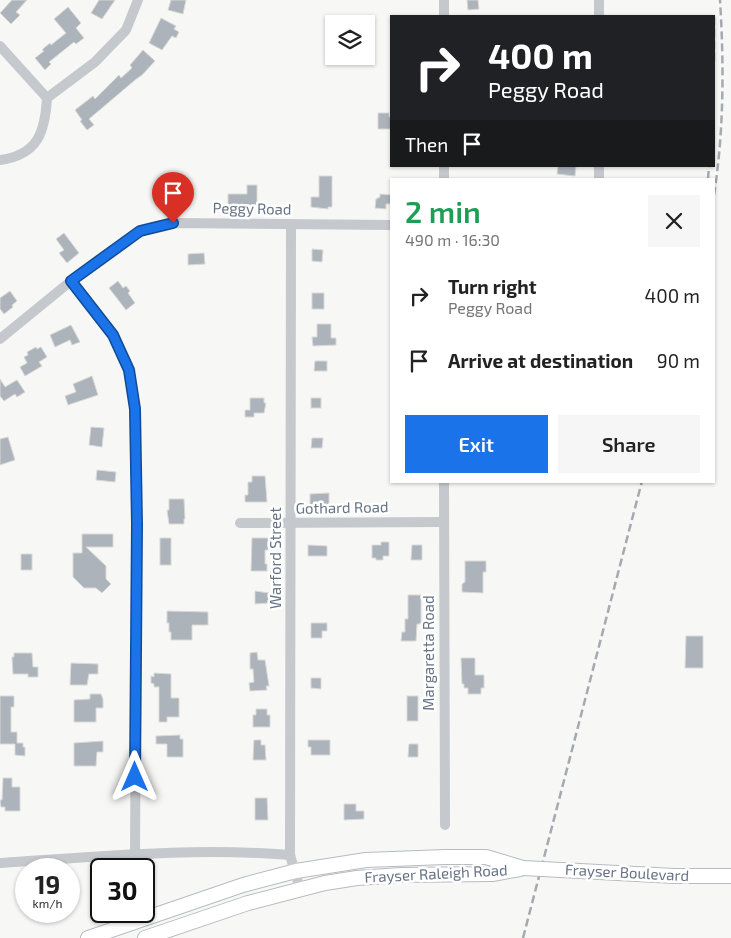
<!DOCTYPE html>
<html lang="en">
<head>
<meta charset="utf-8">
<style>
  :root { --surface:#fff; --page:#f6f6f6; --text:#222; --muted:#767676; --accent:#1a73e8 }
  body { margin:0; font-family:"Exo 2",sans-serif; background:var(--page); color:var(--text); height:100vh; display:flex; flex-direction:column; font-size:19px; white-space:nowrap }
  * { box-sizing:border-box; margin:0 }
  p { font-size:16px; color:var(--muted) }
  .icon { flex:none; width:28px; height:28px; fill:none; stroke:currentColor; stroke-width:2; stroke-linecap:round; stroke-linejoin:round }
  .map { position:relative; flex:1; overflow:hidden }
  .side { position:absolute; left:390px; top:178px; width:325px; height:305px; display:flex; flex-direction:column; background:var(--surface); border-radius:0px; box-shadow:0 1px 4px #0004 }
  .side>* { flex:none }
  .hud { position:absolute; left:390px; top:15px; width:325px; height:152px; border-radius:0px; box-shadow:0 1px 4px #0004; background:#202124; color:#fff; overflow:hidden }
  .controls { position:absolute; left:325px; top:15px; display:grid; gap:10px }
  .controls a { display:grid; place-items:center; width:50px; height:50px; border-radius:0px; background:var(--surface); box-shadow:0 1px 4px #0004; font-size:25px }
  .speed { position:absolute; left:15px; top:858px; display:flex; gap:10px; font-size:25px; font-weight:700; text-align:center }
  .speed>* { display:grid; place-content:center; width:65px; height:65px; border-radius:50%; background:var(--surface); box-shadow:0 1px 4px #0004; line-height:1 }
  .speed small { font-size:12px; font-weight:400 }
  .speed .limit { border:2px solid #111; border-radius:8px; background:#fff; color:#111 }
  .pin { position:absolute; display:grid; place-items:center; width:42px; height:42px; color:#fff; margin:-51px -21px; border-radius:50% 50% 50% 0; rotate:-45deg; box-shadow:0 0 5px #0007 }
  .pin .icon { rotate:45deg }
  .me { position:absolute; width:55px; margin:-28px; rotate:0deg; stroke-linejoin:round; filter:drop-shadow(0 0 4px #0008) }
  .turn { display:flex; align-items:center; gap:18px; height:105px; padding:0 15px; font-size:22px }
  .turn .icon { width:65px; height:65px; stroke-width:2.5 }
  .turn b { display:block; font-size:35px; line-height:42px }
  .then { display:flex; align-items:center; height:48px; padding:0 15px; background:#0003; gap:10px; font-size:19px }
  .round { display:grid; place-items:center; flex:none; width:52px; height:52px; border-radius:0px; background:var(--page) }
  .headline { display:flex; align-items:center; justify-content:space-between; height:85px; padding:0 15px }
  h1 { font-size:30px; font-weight:600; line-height:38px; color:#1e9e55 }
  .button { display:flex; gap:10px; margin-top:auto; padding:10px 15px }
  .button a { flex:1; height:58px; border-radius:0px; background:var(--accent); color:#fff; font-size:20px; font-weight:600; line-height:58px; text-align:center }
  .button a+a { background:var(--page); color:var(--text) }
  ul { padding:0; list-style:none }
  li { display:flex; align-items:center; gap:15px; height:65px; padding:0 15px }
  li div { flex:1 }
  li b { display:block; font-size:19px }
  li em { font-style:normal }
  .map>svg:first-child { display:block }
  .building { fill:#adb3bb; stroke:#d9d9d7 }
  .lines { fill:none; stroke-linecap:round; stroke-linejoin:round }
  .secondary-casing { stroke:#b7bbc1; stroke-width:16 }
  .minor { stroke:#c5c8cc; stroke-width:10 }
  .secondary { stroke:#fff; stroke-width:14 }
  .rail { stroke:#a5aab1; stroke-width:2.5; stroke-dasharray:8 4; stroke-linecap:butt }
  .secondary-bridge-casing { stroke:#b7bbc1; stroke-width:16; stroke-linecap:butt }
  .secondary-bridge { stroke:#fff; stroke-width:14 }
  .route-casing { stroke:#114b97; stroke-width:12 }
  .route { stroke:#1a73e8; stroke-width:9 }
  .labels { text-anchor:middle; stroke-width:5; stroke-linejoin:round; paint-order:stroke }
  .street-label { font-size:15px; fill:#667386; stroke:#fff }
</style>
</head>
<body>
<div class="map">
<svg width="731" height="938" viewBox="0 0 731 938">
  <rect width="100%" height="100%" fill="#f7f8f5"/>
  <g class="building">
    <polygon points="12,0 27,0 16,12 20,15 11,24 0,13"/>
    <polygon points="99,0 115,0 102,19 91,13"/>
    <polygon points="171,0 186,0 183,14 168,10"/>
    <polygon points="467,0 478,0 479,9 468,10"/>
    <polygon points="68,7 81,23 76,28 84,38 76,44 74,42 49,62 51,64 45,70 35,58 44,51 42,50 44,48 50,43 51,45 66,33 54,19"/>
    <polygon points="161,18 176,26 174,29 179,32 176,38 172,36 162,50 149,43"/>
    <polygon points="143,50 155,61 142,75 135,80 89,119 94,125 87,130 80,121 82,120 75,110 93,96 95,99 119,75 121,78 132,68 130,65"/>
    <polygon points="378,113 389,113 389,117 391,117 391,129 378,129"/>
    <polygon points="558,166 576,166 575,176 557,174"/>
    <polygon points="319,176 332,176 332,207 328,207 328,209 311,207 311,197 319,197"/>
    <polygon points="247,185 257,185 257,205 228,205 228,194 247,194"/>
    <polygon points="380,194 391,195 391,204 386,204 386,209 375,208 376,199 380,197"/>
    <polygon points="64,233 79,253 67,263 59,253 64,250 56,239"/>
    <polygon points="312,249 323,250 322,262 312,261"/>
    <polygon points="204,253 205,264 188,265 188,254"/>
    <polygon points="118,281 123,288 126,286 130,291 128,293 135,303 126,310 109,288"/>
    <polygon points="10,291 17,301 12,305 13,307 4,314 0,309 0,298"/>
    <rect x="312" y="293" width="12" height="16"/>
    <polygon points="317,324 331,324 331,338 336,338 336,345 313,346 312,337 317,337"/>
    <polygon points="71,325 80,342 72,345 70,340 55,347 50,335"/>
    <polygon points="36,347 37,349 41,347 47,357 39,362 42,366 25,376 20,367 27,363 24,357 28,355 27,352"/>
    <polygon points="315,361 327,361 327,371 314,371"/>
    <polygon points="92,376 98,395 68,405 65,396 76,392 73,384"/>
    <polygon points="0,379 5,387 17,380 25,392 17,397 15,394 4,401 0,396"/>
    <polygon points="250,398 264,398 264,403 266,403 264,413 254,413 254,417 245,417 245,410 250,410"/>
    <rect x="311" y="398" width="10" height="10"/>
    <polygon points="91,427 104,428 102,447 89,445"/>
    <polygon points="8,437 15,460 0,465 0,439"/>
    <polygon points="312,438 323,438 322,448 311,448"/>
    <polygon points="97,470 116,472 115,482 96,480"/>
    <polygon points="252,476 265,476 267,502 245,502 245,495 248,495 248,482 252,482"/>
    <polygon points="329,493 329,511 310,511 310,494"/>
    <polygon points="169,499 184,499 185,519 184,519 184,524 169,524 167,510 169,510"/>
    <polygon points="82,534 113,534 113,547 86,547 106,566 106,579 111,584 102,593 96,588 84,588 73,577 73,553 82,553"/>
    <rect x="160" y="538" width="11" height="27"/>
    <polygon points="252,538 268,538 268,550 265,550 265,564 267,564 267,571 251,571"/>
    <polygon points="381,542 389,542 389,556 383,556 383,560 376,560 376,558 372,558 372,545 381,545"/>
    <polygon points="308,545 327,546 327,556 308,556"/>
    <polygon points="412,545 422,545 422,560 411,560"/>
    <rect x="21" y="554" width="11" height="16"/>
    <polygon points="465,561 486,561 486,572 483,572 483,593 462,592 462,584 465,582"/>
    <polygon points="255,591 269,593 269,603 255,604"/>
    <polygon points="408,595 421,595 421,624 417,624 416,641 401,641 402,632 405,632 405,619 408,619"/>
    <polygon points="167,611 208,612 208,625 192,625 192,640 171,640 171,632 169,632 169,623 167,623"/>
    <polygon points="311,623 327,623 327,631 322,631 322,638 311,638"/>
    <polygon points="686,636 703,636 703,668 685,668"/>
    <polygon points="257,652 258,660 265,660 269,686 266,686 267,690 250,691 249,683 254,682 253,669 250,669 250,653"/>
    <polygon points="14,653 32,653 33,667 38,667 38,677 28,677 28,674 13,674 12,657 14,657"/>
    <polygon points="461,658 475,658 475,675 484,675 484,688 481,688 481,694 468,694 468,688 464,688 464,684 462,684"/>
    <polygon points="71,663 98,664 98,674 89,674 87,685 70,685"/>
    <polygon points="154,673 171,674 171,698 179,698 179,717 167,717 167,722 159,722 159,687 154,687 154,684 151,683 151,676 154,677"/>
    <polygon points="311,678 321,678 321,689 311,688"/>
    <polygon points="90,694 101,694 103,699 103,708 96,708 96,722 74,722 74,700 90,699"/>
    <polygon points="0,696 14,696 14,707 11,707 11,732 17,732 17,743 23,743 23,747 25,747 25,756 15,755 15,744 0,744"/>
    <rect x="407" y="696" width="11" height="25"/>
    <polygon points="256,709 267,709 267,715 270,715 270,727 253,727 253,715 256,715"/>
    <polygon points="180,735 180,739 183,739 183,757 167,757 167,744 156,744 156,736"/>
    <polygon points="254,740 261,740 261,745 265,745 266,760 253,760"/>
    <polygon points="308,740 330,740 330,755 311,755 311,747 308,747"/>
    <polygon points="103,741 103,752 97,752 96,766 74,766 74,743"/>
    <polygon points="409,744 418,744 418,757 408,757"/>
    <polygon points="3,778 12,778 12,787 20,787 20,811 5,811 5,807 1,807 0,800 2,800"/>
    <polygon points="255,798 267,798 268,820 255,820"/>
    <polygon points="344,804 356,804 356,811 364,811 364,819 344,820"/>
  </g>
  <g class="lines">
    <g class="secondary-casing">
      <g id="secondary">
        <polyline points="580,871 674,876 731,876"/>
        <polyline points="88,938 243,885 296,871 366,860 445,857 486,857 523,868"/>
        <polyline points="145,938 248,903 325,883 357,878 401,875 492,874 520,869"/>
      </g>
    </g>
    <g class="minor">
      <polyline points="444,16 444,0"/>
      <polyline points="599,16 599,0"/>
      <polyline points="0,46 47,98"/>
      <path d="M0,160C38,155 45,132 47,98L95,62L126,30L138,0"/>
      <polyline points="444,179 444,166"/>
      <polyline points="599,179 599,166"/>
      <polyline points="291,225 290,855 300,889"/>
      <polyline points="71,281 113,335 129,370 135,409 137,524 135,855"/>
      <polyline points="0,339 71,281 140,231 173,223 391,225"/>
      <polyline points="444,481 445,825"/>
      <polyline points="240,523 444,522"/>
      <path d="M0,863C96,857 193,847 290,855"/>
    </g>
    <use href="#secondary" class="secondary"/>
    <g class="rail">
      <polyline points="714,17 714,62"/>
      <polyline points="708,179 709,166"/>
      <path d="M714,195C724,131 724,64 720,0"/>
      <polyline points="523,938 642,481"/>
    </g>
    <g class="secondary-bridge-casing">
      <polyline id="secondary-bridge" points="523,868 580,871"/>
    </g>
    <use href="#secondary-bridge" class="secondary-bridge"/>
  </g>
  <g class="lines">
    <g class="route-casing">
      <polyline id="route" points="135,777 137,524 135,409 129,370 113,335 71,281 140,231 173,223"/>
    </g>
    <use href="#route" class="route"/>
  </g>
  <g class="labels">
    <g class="street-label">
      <text transform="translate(252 209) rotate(1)" y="5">Peggy Road</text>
      <text transform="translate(342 508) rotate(-1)" y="5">Gothard Road</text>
      <text transform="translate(276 558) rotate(-90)" y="5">Warford Street</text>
      <text transform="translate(429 653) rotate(-90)" y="5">Margaretta Road</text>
      <text transform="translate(627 873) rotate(3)" y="5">Frayser Boulevard</text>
      <text transform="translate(436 874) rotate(-3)" y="5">Frayser Raleigh Road</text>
    </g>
  </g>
</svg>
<div class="controls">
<a><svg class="icon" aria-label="layers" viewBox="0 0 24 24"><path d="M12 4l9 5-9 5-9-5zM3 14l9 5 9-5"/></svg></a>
</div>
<div class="speed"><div>19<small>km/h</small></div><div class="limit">30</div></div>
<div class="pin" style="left:173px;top:223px;background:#d93025"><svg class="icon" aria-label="arrive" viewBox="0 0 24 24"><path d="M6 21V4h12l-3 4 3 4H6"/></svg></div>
<svg class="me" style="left:135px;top:777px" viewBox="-20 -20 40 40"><path d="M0-17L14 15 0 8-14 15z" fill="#1a73e8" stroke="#fff" stroke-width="4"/></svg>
<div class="hud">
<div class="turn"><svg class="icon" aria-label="right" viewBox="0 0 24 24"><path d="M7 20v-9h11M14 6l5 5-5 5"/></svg><div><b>400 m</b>Peggy Road</div></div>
<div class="then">Then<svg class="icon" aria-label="arrive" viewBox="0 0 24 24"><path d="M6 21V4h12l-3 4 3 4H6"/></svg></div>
</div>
<section class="side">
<div class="headline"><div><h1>2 min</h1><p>490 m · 16:30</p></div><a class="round"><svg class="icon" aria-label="close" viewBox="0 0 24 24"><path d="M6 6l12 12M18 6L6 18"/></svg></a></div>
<ul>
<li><svg class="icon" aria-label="right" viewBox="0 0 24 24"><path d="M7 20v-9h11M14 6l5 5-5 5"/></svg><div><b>Turn right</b><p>Peggy Road</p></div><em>400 m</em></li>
<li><svg class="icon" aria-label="arrive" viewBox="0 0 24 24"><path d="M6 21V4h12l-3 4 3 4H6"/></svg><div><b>Arrive at destination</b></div><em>90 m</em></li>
</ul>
<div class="button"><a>Exit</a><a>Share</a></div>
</section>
</div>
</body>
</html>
